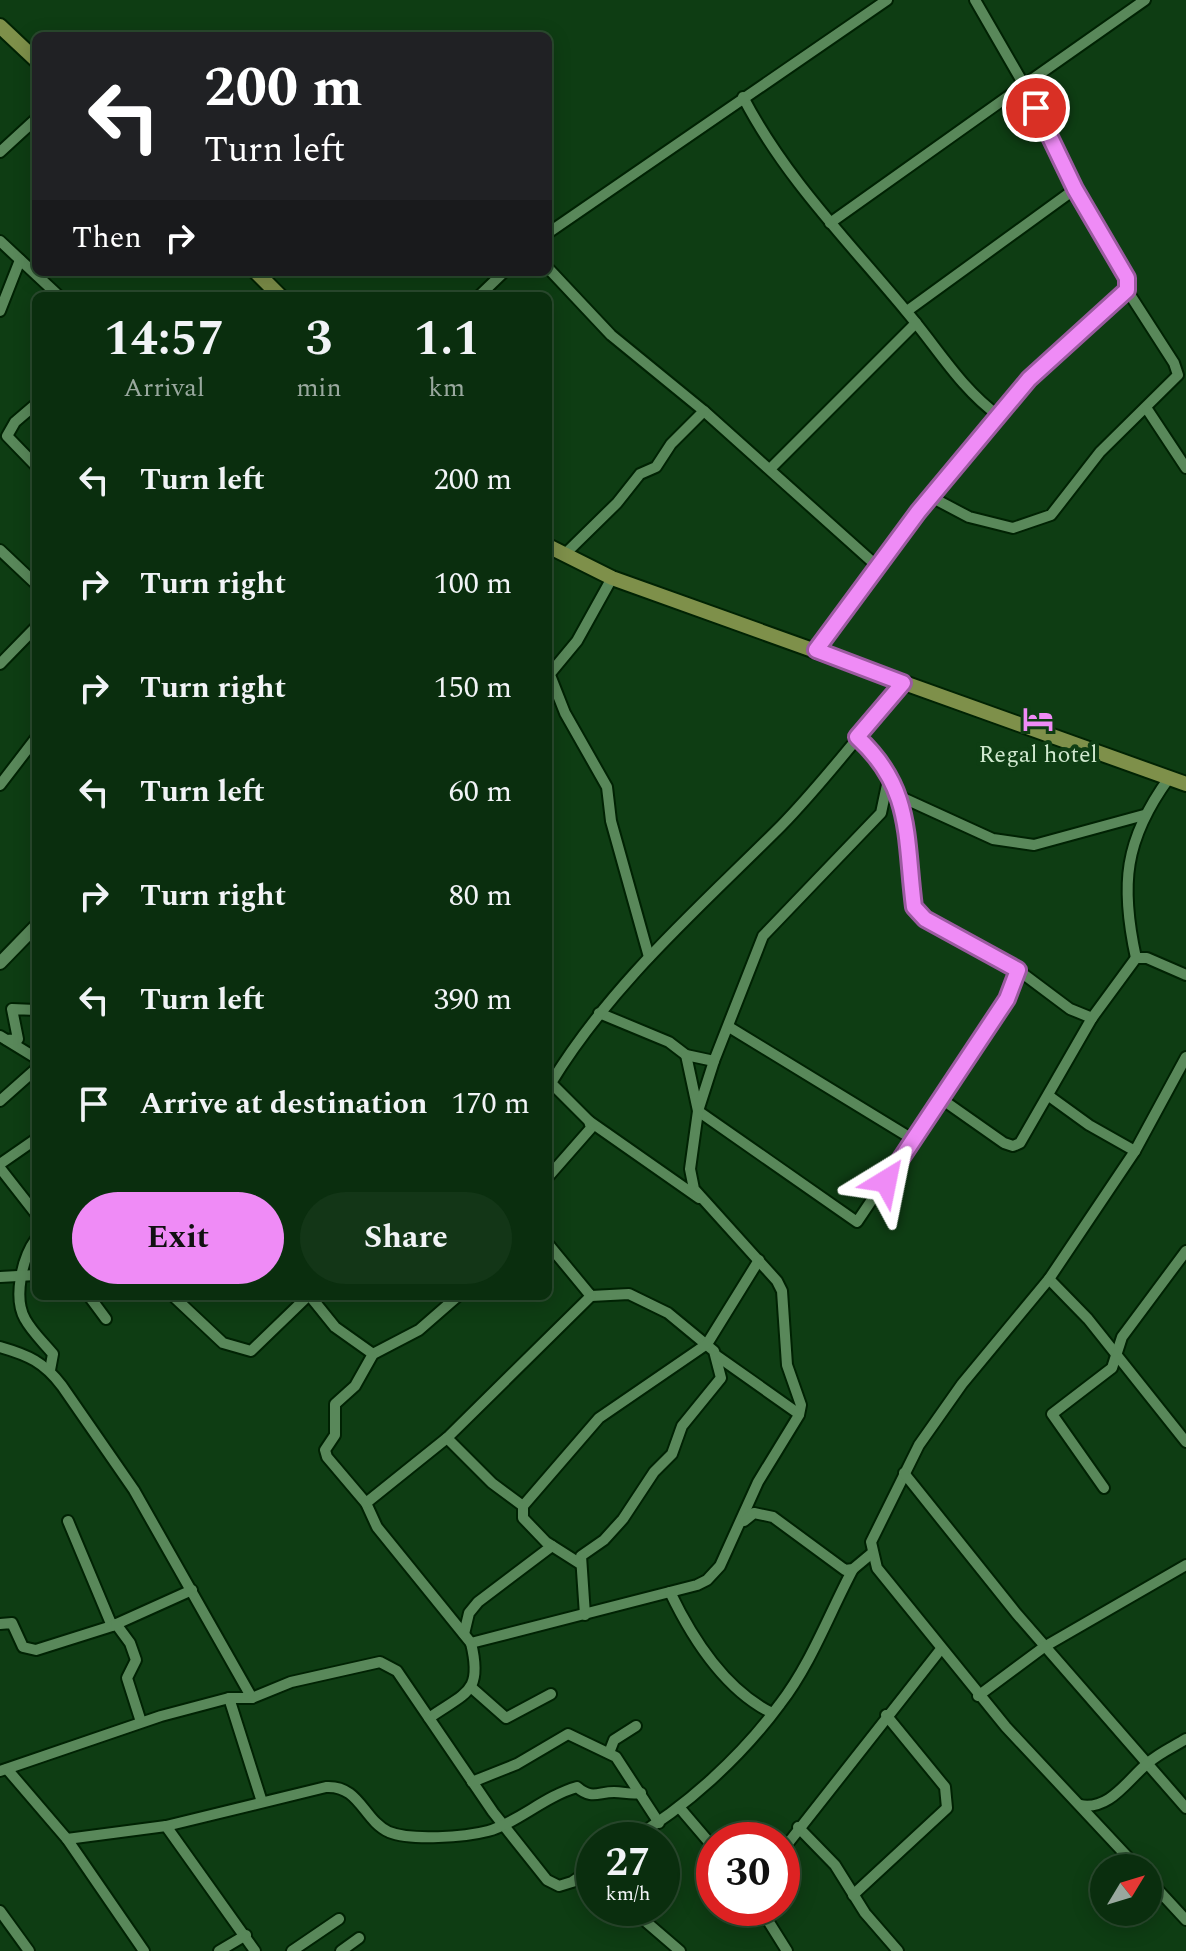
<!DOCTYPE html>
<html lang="en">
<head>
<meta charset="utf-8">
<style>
  :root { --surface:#0a2e0e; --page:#133617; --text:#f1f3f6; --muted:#99a89e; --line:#2a4a2e; --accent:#ef8bf6 }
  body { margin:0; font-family:Spectral,serif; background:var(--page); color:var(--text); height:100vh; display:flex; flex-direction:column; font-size:30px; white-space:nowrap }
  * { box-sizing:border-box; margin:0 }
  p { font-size:26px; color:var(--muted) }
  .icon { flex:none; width:44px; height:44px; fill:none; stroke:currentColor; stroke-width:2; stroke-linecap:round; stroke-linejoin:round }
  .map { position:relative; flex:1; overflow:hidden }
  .side { position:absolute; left:32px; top:292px; width:520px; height:1008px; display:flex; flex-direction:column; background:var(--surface); border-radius:12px; box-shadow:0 4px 20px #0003,0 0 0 2px var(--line) }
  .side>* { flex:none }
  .banner { position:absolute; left:32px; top:32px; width:520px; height:244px; border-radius:12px; box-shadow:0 4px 20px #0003,0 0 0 2px var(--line); background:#202124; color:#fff; overflow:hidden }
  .needle { width:52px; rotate:52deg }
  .buttons { position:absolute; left:1090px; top:1854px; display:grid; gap:16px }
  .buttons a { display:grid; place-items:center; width:72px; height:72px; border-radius:50%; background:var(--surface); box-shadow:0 4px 20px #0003,0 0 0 2px var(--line); font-size:40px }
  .speed { position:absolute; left:576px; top:1822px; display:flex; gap:16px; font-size:40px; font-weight:700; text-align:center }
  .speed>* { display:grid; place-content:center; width:104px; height:104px; border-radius:50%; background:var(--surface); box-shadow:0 4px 20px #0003,0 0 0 2px var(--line); line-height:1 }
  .speed small { font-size:20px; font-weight:400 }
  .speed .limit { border:12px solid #d22; background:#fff; color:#111 }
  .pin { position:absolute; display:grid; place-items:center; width:68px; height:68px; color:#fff; margin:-34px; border:4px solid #fff; border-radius:50%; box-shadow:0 2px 8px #0007 }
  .me { position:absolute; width:88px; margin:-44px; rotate:35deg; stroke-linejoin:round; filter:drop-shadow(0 0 6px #0008) }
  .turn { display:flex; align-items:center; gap:28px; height:168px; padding:0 40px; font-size:36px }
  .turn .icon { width:104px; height:104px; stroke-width:2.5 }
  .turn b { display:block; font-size:56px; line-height:68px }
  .then { display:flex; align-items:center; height:76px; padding:0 40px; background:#0003; gap:16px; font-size:30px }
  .eta { display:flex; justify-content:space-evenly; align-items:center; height:136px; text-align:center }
  .eta b { font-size:48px; font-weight:700; line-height:56px }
  .action { display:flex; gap:16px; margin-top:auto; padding:16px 40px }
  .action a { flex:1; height:92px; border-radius:48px; background:var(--accent); color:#111; font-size:32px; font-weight:700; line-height:92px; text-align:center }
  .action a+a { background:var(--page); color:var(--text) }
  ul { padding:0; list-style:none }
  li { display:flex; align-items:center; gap:24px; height:104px; padding:0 40px }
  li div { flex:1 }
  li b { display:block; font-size:30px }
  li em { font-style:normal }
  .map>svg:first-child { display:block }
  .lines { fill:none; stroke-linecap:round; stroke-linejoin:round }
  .minor-casing { stroke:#002203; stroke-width:14 }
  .tertiary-casing { stroke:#002203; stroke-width:16 }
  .secondary-casing { stroke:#002203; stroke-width:18 }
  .minor { stroke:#59885a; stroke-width:10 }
  .tertiary { stroke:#59885a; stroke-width:12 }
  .secondary { stroke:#7e904a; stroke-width:14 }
  .route-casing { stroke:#9b5aa0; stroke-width:20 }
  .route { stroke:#ef8bf6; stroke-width:14 }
  .labels { text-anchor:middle; stroke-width:8; stroke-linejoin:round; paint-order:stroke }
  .poi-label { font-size:24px; fill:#d0e9cf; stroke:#0e3d13 }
</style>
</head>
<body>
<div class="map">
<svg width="1186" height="1951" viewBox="0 0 1186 1951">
  <rect width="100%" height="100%" fill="#0e3d13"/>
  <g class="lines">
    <g class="minor-casing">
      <g id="minor">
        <polyline points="975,0 1024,85 1145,0"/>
        <path d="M743,97C785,178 848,241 906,311C937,347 960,388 999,416"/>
        <polyline points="0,152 36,119"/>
        <polyline points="830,223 1024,85 1075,189 1127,278 1127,290 1174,363 1178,375 1100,452 1051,515 1013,528 969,517 931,497"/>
        <polyline points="548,233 887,0"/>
        <polyline points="0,241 59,296"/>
        <polyline points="548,268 611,335 704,411 877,566"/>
        <polyline points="479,296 504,272"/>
        <polyline points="0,311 20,260"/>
        <polyline points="907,311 1075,189"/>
        <polyline points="36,404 15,422 7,436 36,466"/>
        <polyline points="1147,409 1186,468"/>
        <polyline points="770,469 916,323"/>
        <polyline points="0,550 36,584"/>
        <polyline points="564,555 617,503 640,474 656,467 671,444 704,411"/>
        <polyline points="816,650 918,512 1029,379 1127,290"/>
        <polyline points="0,664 36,627"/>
        <polyline points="550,675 565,713 607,787 611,821 649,957"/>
        <polyline points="548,676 577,641 612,578"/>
        <path d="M857,737C913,788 906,837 914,907L925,919L1018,970L1070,1009L1092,1018"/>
        <polyline points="0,785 36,738"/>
        <polyline points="901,797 993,839 1034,845 1144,815"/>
        <path d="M1136,958C1120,885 1124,840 1169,778"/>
        <polyline points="599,1013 669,1042 686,1055 714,1061"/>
        <polyline points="729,1027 914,1140"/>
        <polyline points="0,1036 36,1058"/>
        <polyline points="7,1040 18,1039 12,1009 36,1010"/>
        <polyline points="686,1055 698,1111 857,1222 1007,999 1018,970"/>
        <polyline points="1186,1057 1135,1151 1049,1279 1088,1319 1186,1442"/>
        <polyline points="548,1080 589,1121 591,1128 548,1177"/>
        <path d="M551,1083C611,984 700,907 781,826C825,781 863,730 903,683"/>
        <polyline points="1049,1096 1089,1125 1135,1151"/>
        <polyline points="940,1098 1004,1143 1013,1146 1020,1143 1092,1018 1136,958 1147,958 1186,975"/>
        <polyline points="0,1101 36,1069"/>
        <polyline points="589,1121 699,1198"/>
        <polyline points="0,1164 36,1139"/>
        <polyline points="0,1168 36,1214"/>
        <path d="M36,1239C22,1258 13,1298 25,1319C32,1332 44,1343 53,1354L50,1370"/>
        <polyline points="548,1244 591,1296 629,1294 668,1313 714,1351 721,1378 682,1426 672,1454 654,1472 623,1519 604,1540 581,1556 585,1615"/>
        <polyline points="0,1277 36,1275"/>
        <polyline points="1049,1279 962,1384 919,1445 871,1542 877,1568 1006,1727 1138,1868"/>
        <polyline points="89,1296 106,1319"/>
        <polyline points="173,1296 223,1343 251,1351 308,1296"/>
        <polyline points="310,1296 335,1327 373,1354"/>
        <polyline points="458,1296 419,1330 373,1354 355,1386 335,1404 335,1435 325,1450 327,1457 366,1503 377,1527 471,1643 697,1585 707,1580 720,1566 758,1482 799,1415 801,1405 787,1365 782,1291 777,1281 694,1189 690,1169 698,1111 714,1061 763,936 881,813 888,780"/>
        <path d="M0,1347C28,1355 44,1362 62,1386L134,1490L252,1698"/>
        <polyline points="717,1356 799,1414"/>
        <polyline points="904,1473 1016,1613 1186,1808"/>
        <polyline points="1104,1488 1052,1414 1112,1368 1122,1337 1186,1251"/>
        <polyline points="366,1503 447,1438"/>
        <polyline points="523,1506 492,1483 447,1438 591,1296"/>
        <polyline points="68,1521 112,1626"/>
        <polyline points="744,1521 754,1513 773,1517 845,1570 853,1569 871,1554"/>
        <polyline points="579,1563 546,1542 523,1518 523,1506 599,1418 707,1344 759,1260"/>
        <path d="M670,1592C692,1638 725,1690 772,1713"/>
        <polyline points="0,1624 12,1623 23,1647 36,1650 112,1626 192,1590"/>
        <polyline points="116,1624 130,1643 136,1660 127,1678 141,1722"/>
        <polyline points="464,1634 469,1613 478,1602 552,1546"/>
        <polyline points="472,1688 506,1718 551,1694"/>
        <polyline points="978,1696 1044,1647 1186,1565"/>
        <polyline points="229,1698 262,1802"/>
        <path d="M429,1718C466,1692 483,1693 471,1643"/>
        <polyline points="609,1753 614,1740 636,1726"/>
        <polyline points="7,1769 67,1839 144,1951"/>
        <polyline points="0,1771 161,1716 229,1698 252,1698 291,1682 380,1662 397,1671 493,1812 547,1880 559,1886 572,1882 594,1867"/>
        <polyline points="472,1782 517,1764 568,1734 616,1757 659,1823"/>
        <path d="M1080,1805C1110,1811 1128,1779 1148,1763C1159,1753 1173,1747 1186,1739"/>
        <polyline points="679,1807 714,1848"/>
        <polyline points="166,1826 255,1951"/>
        <polyline points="798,1827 835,1865 865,1913 898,1951"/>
        <path d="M67,1839L166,1826L326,1787C360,1785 363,1820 389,1832C411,1841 465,1837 488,1831C517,1823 545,1796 577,1787C592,1800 598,1792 614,1792C624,1792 631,1795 641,1793"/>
        <path d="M630,1840C686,1807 741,1757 780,1704C811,1664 829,1614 853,1569"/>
        <polyline points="729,1840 738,1835 755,1840"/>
        <polyline points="782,1851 941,1649"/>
        <polyline points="583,1876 594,1881"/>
        <polyline points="1148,1879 1186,1920"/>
        <polyline points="853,1895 947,1808 945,1787 886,1715"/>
        <polyline points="630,1908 680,1951"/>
        <polyline points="760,1908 787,1951"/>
        <polyline points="0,1911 29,1951"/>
        <polyline points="219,1951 246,1935"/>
        <polyline points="292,1951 339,1919"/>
        <polyline points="341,1951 359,1938"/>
      </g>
    </g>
    <g class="tertiary-casing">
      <polyline id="tertiary" points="0,963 36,926"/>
    </g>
    <g class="secondary-casing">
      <g id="secondary">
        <polyline points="0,26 36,60"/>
        <polyline points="256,272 280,296"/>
        <polyline points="548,546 612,578 1186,784"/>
      </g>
    </g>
    <use href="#minor" class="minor"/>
    <use href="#tertiary" class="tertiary"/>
    <use href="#secondary" class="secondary"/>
  </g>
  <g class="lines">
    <g class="route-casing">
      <path id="route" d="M886,1181L1007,999L1018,970L925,919L914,907C905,837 913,788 857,737L903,683L816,650L918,512L1029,379L1127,290V278L1075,189L1036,108"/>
    </g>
    <use href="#route" class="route"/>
  </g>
  <defs>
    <g id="hotel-bare" transform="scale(2.4)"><path d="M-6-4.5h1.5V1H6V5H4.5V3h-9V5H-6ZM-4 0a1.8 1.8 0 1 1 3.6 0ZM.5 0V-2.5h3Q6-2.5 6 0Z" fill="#ef8bf6" stroke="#0e3d13" stroke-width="2.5" paint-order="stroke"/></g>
  </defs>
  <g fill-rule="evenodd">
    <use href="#hotel-bare" x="1038" y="719"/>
  </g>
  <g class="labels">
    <g class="poi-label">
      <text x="1038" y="762">Regal hotel</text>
    </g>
  </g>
</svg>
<div class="buttons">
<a><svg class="needle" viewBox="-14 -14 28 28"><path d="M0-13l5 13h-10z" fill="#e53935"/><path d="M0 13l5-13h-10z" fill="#99a89e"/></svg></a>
</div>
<div class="speed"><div>27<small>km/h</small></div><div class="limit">30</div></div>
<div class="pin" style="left:1036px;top:108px;background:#d93025"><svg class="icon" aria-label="arrive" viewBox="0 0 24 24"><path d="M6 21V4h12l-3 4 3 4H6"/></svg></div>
<svg class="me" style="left:886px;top:1181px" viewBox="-20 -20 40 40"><path d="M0-17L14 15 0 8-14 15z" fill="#ef8bf6" stroke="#fff" stroke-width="4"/></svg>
<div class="banner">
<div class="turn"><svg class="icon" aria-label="left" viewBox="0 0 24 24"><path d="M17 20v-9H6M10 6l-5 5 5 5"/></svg><div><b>200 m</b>Turn left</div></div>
<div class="then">Then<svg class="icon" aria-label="right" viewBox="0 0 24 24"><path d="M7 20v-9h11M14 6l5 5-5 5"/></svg></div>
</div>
<section class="side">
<div class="eta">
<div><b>14:57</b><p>Arrival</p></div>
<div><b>3</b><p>min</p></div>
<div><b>1.1</b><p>km</p></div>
</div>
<ul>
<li><svg class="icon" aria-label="left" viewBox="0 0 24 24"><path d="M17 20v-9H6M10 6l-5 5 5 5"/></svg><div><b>Turn left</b></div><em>200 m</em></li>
<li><svg class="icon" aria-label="right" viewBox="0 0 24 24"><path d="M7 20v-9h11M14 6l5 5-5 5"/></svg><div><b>Turn right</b></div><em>100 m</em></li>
<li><svg class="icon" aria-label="right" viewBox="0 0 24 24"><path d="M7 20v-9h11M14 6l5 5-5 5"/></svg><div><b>Turn right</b></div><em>150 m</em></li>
<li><svg class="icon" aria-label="left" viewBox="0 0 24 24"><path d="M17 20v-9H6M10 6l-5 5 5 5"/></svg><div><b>Turn left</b></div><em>60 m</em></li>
<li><svg class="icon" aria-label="right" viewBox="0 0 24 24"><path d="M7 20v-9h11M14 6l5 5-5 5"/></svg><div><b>Turn right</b></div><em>80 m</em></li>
<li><svg class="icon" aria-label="left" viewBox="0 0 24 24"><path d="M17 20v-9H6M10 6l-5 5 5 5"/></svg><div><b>Turn left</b></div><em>390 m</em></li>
<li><svg class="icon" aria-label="arrive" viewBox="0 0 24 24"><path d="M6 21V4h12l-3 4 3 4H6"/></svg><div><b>Arrive at destination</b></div><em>170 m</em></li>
</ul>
<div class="action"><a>Exit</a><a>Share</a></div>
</section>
</div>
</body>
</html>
